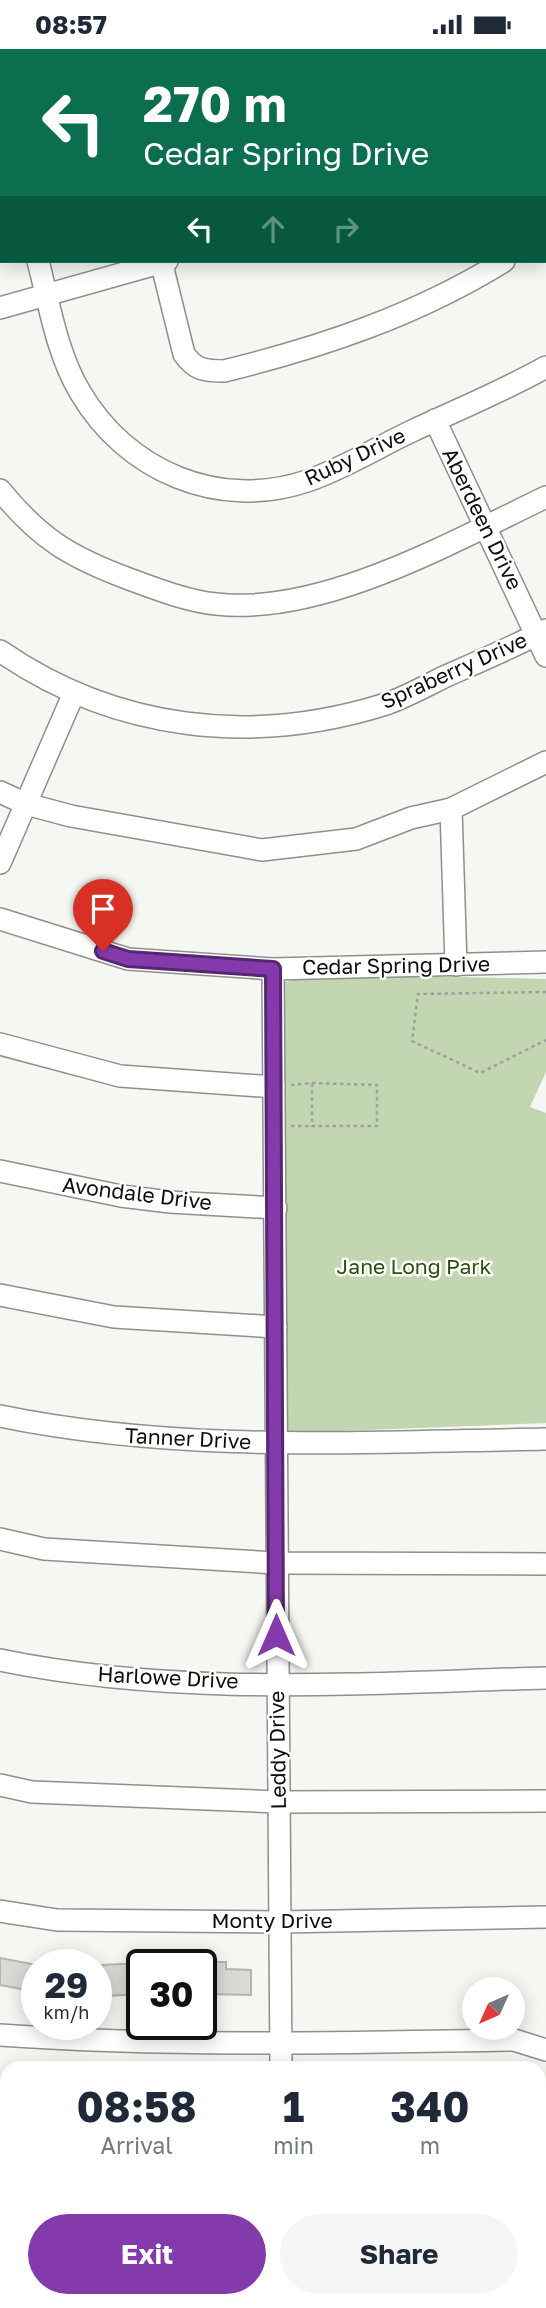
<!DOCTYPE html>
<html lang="en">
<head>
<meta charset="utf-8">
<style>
  :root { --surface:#fff; --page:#f6f6f7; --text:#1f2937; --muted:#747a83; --accent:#853aac }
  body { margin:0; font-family:"Golos Text",sans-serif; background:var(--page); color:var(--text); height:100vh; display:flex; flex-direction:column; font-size:26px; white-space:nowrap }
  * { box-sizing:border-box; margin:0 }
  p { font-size:23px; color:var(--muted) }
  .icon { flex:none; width:38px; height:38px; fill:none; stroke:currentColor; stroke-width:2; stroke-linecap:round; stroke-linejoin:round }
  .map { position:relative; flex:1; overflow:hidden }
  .sheet { position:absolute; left:0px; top:2012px; width:546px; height:247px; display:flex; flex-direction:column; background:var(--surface); border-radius:21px 21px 0 0; box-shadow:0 4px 18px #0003 }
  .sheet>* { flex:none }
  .banner { position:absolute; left:0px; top:0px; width:546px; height:214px; box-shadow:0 4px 18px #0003; background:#0b6e4f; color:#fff; overflow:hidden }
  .needle { width:46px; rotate:225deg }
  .controls { position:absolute; left:462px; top:1928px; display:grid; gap:14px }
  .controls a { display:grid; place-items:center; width:63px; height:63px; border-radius:50%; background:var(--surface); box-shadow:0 4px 18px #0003; font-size:35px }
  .speed { position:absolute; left:21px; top:1900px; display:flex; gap:14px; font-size:35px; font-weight:700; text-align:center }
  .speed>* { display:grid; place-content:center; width:91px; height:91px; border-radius:50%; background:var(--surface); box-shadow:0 4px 18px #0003; line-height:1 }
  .speed small { font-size:18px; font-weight:400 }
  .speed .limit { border:4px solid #111; border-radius:10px; background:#fff; color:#111 }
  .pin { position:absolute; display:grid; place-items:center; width:60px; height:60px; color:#fff; margin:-72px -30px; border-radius:50% 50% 50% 0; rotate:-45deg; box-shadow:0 0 7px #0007 }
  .pin .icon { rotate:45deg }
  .me { position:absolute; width:77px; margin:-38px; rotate:0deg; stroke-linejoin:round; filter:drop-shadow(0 0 5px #0008) }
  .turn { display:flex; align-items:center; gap:24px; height:147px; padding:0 28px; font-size:32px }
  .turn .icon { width:91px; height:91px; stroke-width:2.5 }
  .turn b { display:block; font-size:49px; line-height:60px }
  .lanes { display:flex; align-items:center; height:66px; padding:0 28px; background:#0003; justify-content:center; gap:35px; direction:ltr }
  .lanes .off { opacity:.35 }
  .eta { display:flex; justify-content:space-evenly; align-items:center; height:119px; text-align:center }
  .eta b { font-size:42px; font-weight:700; line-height:49px }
  .action { display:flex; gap:14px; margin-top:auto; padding:14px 28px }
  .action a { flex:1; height:80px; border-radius:42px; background:var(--accent); color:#fff; font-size:28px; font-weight:700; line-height:80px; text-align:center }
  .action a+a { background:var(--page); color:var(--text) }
  .status { display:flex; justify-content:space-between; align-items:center; height:49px; padding:0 35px; background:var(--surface); direction:ltr }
  .status svg { height:19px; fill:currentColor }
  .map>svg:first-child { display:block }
  .green { fill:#c1d6b1 }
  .building { fill:#d8dbd5; stroke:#b2b5b0; stroke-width:2 }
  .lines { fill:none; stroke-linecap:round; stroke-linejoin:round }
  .minor-casing { stroke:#8d908b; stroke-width:24 }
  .path { stroke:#9fa19d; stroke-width:2.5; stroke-dasharray:3.5 3.5; stroke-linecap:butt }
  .minor { stroke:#fff; stroke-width:21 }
  .route-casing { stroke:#562670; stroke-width:18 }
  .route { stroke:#853aac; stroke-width:12 }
  .labels { text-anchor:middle; stroke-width:5; stroke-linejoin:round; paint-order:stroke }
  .street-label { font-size:21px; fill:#0d0e0c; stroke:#fff }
  .park-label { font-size:21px; fill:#304d10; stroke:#fff }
</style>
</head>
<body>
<div class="status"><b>08:57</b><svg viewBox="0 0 49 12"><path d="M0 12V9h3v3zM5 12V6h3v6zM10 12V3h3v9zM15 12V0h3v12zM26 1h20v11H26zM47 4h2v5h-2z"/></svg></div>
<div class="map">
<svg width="546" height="2259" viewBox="0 0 546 2259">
  <rect width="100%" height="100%" fill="#f4f7f2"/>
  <polygon class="green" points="381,926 546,930 546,1023 530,1058 546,1064 546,1374 287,1384 281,942 285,933 295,930"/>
  <g class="building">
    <polygon points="0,1909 37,1916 37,1943 0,1936"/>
    <polygon points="209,1913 226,1913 226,1920 251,1921 251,1946 209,1945"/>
    <polygon points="142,1914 142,1945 104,1947 102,1916"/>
  </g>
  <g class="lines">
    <g class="minor-casing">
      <g id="minor">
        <polyline points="545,0 546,2"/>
        <polyline points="110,2 114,0"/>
        <polyline points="355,2 357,0"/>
        <polyline points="544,26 546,25"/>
        <polyline points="544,186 546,185"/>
        <path d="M38,212C49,254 57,305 80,343C126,422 219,462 307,432C343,420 378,398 412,382C457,361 503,342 546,318"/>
        <path d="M161,212L184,305C195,321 205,322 224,322C322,298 417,266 504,212"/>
        <polyline points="0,259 167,212"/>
        <polyline points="435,371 546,607"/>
        <path d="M0,441C40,490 70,508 129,530C156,540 187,552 216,555C322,567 452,493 546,448"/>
        <path d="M0,602C116,682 253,697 386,655C406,648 426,637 444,628C478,613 513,598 546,581"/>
        <polyline points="0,743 26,755 71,767 262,801 356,790 411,769 451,760 546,713"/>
        <polyline points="451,760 456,916"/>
        <polyline points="0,814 74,644"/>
        <polyline points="0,870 128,910 273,920 546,913"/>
        <polyline points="273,920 281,2020"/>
        <polyline points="0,995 120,1027 274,1038"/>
        <polyline points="0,1122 121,1147 170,1153 276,1159"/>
        <polyline points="0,1246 114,1268 276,1278"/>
        <path d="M0,1367C180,1404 364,1393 546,1390"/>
        <polyline points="0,1490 44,1500 276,1514 546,1515"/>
        <path d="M0,1611C179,1648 365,1634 546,1629"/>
        <polyline points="0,1736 32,1743 278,1753 546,1752"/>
        <polyline points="0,1862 57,1871 280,1873 546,1868"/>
        <path d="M0,1986C171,1998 342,1994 514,1991L546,2001"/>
        <polyline points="0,2127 7,2128"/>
        <polyline points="539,2155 546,2158"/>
        <polyline points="284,2252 285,2259"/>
        <polyline points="442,2252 453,2259"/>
        <polyline points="86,2259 104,2252"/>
      </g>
    </g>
    <g class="path">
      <polyline points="546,943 418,945 412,992 480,1024 546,991"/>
      <polygon points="312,1034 377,1036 377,1077 312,1077"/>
      <polyline points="291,1036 312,1034"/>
      <polyline points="291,1077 312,1077"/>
    </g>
    <use href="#minor" class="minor"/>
  </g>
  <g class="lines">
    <g class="route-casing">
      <polyline id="route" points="103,902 128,910 273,920 276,1586"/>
    </g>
    <use href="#route" class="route"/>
  </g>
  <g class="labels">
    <g class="street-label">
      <text transform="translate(355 408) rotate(-25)" y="7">Ruby Drive</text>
      <text transform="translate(482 470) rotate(64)" y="7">Aberdeen Drive</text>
      <text transform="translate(454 622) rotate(-24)" y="7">Spraberry Drive</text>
      <text transform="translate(396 917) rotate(-1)" y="7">Cedar Spring Drive</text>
      <text transform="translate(137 1145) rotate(7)" y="7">Avondale Drive</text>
      <text transform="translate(188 1390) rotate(3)" y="7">Tanner Drive</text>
      <text transform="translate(168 1629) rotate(3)" y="7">Harlowe Drive</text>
      <text transform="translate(278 1701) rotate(-91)" y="7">Leddy Drive</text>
      <text x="272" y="1879">Monty Drive</text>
    </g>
    <g class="park-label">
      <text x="414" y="1225">Jane Long Park</text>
    </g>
  </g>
</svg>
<div class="controls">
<a><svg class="needle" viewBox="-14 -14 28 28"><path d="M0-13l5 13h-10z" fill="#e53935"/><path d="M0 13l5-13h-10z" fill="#747a83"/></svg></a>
</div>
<div class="speed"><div>29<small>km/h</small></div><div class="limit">30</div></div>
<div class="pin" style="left:103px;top:902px;background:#d93025"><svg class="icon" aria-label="arrive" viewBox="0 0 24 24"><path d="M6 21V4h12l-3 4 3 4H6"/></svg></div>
<svg class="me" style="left:276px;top:1586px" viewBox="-20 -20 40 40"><path d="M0-17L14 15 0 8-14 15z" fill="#853aac" stroke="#fff" stroke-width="4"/></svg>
<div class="banner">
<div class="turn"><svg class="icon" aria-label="left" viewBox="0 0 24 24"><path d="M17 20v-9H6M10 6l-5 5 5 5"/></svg><div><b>270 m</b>Cedar Spring Drive</div></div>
<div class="lanes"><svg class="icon" aria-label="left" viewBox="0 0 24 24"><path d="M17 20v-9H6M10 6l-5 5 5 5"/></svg><svg class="icon off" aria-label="ahead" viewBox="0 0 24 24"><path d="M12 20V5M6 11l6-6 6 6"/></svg><svg class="icon off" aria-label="right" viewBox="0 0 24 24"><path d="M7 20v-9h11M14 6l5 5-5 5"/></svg></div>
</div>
<section class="sheet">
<div class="eta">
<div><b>08:58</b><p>Arrival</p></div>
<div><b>1</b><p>min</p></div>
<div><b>340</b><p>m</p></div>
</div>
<div class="action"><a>Exit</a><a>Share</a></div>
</section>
</div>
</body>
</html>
